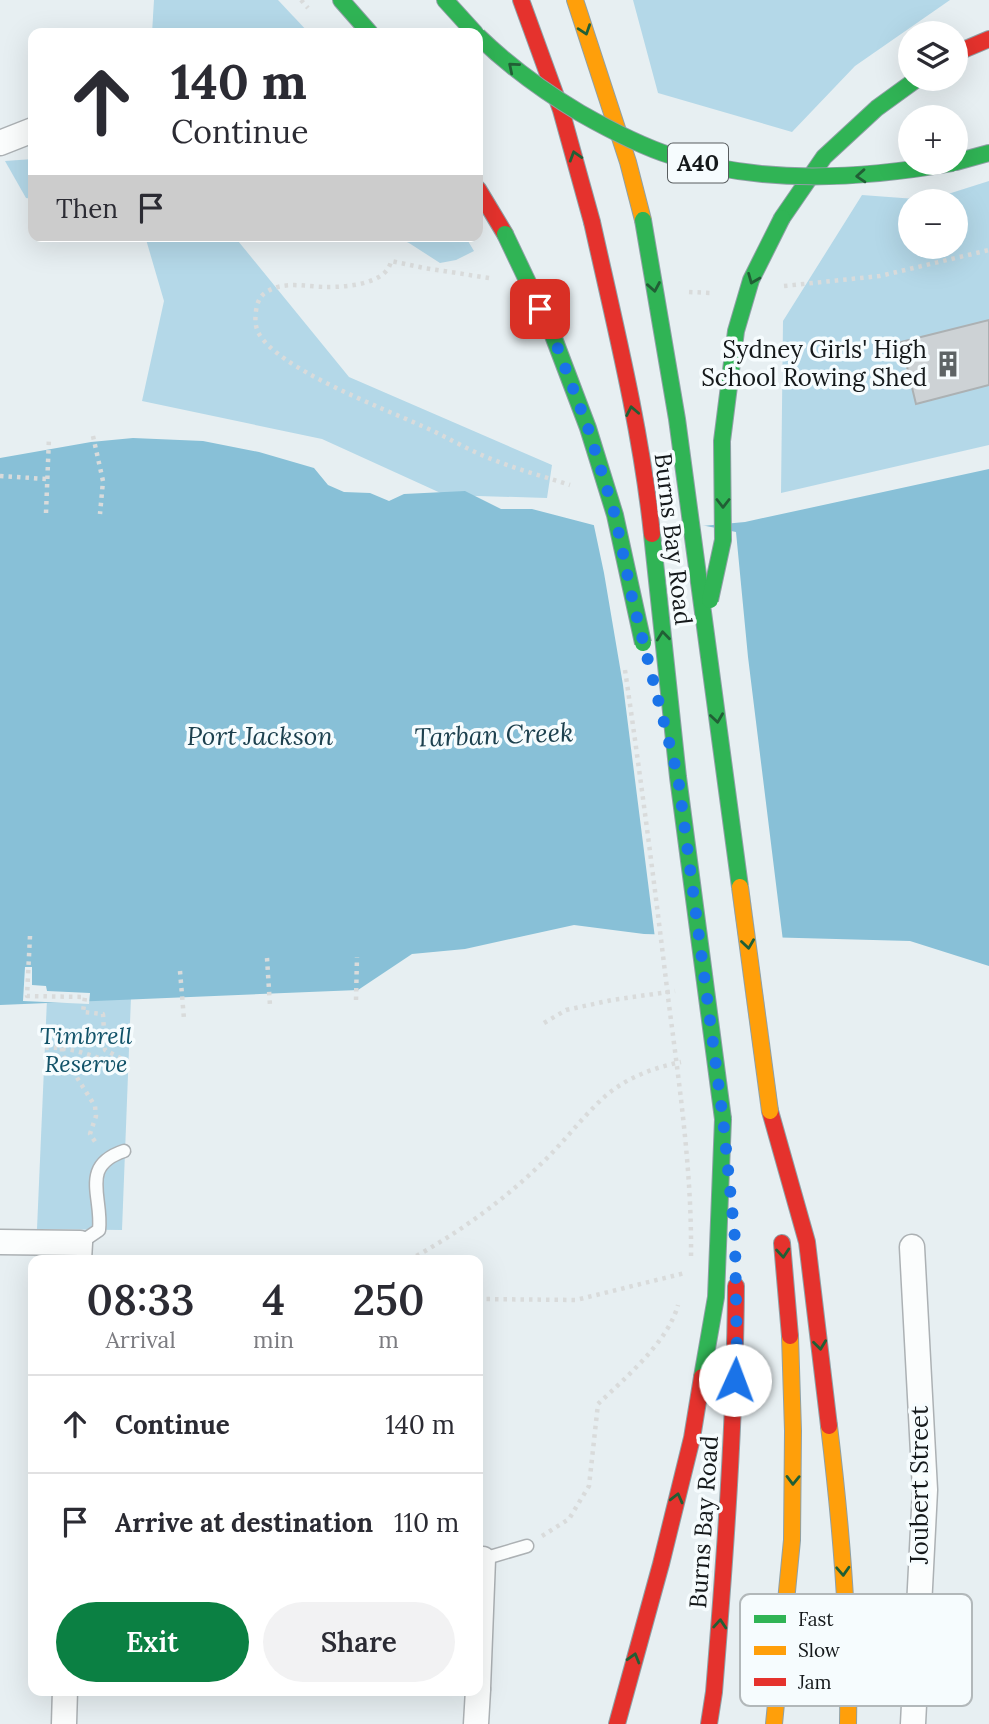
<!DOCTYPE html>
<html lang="en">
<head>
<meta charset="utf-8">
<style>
  :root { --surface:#fff; --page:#f2f2f3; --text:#2b2b33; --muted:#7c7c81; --line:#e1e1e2; --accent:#0b8043 }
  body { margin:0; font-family:Lora,serif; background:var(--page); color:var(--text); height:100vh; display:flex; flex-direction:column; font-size:26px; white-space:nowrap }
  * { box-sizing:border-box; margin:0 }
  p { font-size:23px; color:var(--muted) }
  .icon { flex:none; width:38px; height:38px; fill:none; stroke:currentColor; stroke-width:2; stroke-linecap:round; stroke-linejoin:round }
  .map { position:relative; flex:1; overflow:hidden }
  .panel { position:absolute; left:28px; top:1255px; width:455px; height:441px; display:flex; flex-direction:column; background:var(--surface); border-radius:14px; box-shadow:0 7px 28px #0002 }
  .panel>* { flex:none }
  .hud { position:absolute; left:28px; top:28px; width:455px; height:214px; border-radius:14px; box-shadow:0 7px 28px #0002; background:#fff; color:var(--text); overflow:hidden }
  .buttons { position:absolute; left:898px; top:21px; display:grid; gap:14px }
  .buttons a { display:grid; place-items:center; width:70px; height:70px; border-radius:50%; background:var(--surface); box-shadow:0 7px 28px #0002; font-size:35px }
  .pin { position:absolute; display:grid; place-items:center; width:60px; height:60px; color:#fff; margin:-30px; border-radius:14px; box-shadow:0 4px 10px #0006 }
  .me { position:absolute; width:77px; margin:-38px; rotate:2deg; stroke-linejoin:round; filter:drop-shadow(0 0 5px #0008) }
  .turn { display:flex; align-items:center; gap:24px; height:147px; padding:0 28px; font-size:32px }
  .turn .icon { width:91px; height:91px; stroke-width:2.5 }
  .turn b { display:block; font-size:49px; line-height:60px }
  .then { display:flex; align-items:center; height:66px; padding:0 28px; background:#0003; gap:14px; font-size:26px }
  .eta { display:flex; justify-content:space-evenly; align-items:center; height:119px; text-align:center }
  .eta b { font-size:42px; font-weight:600; line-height:49px }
  .action { display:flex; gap:14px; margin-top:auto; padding:14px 28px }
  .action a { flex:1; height:80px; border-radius:42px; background:var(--accent); color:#fff; font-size:28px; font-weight:600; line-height:80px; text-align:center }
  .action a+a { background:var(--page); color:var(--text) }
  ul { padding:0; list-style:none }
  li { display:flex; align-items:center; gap:21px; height:98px; padding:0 28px; border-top:2px solid var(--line) }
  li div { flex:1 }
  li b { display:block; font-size:26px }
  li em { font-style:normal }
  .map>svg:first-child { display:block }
  .green { fill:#b4d8e8; fill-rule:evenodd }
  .water { fill:#88c0d7 }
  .pier { fill:#e7eff2 }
  .building { fill:#cdd2d5; stroke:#acb1b3; stroke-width:2 }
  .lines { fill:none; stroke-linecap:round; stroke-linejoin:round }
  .lane-casing { stroke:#acb1b4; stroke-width:15 }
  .street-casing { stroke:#acb1b4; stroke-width:27 }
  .fast-casing { stroke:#8fa0a6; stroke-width:18 }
  .slow-casing { stroke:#8fa0a6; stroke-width:18 }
  .jam-casing { stroke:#8fa0a6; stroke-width:18 }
  .path { stroke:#d9dbdb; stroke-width:4.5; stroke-dasharray:3.5 5; stroke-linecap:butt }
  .lane { stroke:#fbfdfd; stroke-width:12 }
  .street { stroke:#fbfdfd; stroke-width:24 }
  .fast { stroke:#30b455; stroke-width:16 }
  .slow { stroke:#ff9f0a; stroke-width:16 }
  .jam { stroke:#e5322d; stroke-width:16 }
  .fast-bridge-casing { stroke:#8fa0a6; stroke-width:18; stroke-linecap:butt }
  .slow-bridge-casing { stroke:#8fa0a6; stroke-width:18; stroke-linecap:butt }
  .jam-bridge-casing { stroke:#8fa0a6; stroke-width:18; stroke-linecap:butt }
  .path-bridge { stroke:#d9dbdb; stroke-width:4.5; stroke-dasharray:3.5 5; stroke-linecap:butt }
  .fast-bridge { stroke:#30b455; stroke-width:16 }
  .slow-bridge { stroke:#ff9f0a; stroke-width:16 }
  .jam-bridge { stroke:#e5322d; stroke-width:16 }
  .oneway { stroke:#215f35 }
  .route { stroke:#1a73e8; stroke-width:12; stroke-dasharray:0 21.6 }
  .labels { text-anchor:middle; stroke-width:7; stroke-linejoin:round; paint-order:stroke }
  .shield { fill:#f6fcfe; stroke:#585d5f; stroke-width:2 }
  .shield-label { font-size:23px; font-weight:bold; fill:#15191b }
  .poi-label { font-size:24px; fill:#15191b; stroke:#f6fcfe; text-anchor:end }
  .street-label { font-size:24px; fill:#15191b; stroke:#f6fcfe }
  .park-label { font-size:24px; font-style:italic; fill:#115268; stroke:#f6fcfe }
  .water-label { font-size:26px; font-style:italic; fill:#1c404e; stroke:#f6fcfe }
  .key { fill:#f6fcfe; stroke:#b2b8ba; stroke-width:2 }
  .key-label { font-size:19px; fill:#15191b }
</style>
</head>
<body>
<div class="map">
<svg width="989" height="1724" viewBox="0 0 989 1724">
  <rect width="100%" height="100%" fill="#e7eff2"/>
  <g class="green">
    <polygon points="154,0 278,0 309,33 152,33"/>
    <polygon points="633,0 950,0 855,66 792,132 658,93"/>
    <polygon points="33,159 33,199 26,198 5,161"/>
    <path d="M989,181V445L781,493L783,321L862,195L929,200ZM910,201H956V247H910Z"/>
    <polygon points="145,236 234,236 349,377 552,465 547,498 445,495 322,439 142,401 164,301"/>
    <polygon points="394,236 465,236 474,251 456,260 440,263 409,243"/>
    <polygon points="131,997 122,1230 37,1229 47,999"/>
  </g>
  <polygon class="water" points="133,438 203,441 259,452 314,468 328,485 344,492 370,493 389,501 404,494 465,491 501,509 532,509 601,527 691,527 745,522 989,469 989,966 910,941 644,934 574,925 465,949 412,954 358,990 0,1005 0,458 91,442"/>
  <g class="pier">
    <polygon points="593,521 602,523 634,524 691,523 736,532 748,657 783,941 655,938 623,685 604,573"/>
    <polygon points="25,967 32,967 32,985 46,986 47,991 90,993 89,1004 23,1001"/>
  </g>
  <polygon class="building" points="989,320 989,385 916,404 901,342"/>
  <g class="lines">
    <g class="lane-casing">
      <g id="lane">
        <path d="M80,1243L99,1230C103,1197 79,1166 124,1151"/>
        <polyline points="483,1559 527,1546"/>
      </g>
    </g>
    <g class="street-casing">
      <g id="street">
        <polyline points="0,143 33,130"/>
        <polyline points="0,1242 80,1243 79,1260"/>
        <polyline points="912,1247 925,1490 913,1724"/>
        <polyline points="478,1559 483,1559 478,1688"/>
        <polyline points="64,1724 65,1690"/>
        <polyline points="476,1724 478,1690"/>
      </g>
    </g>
    <g class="fast-casing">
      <g id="fast">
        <polyline points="341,0 370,33"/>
        <polyline points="445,0 475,33"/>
        <polyline points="956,162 989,153"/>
        <polyline points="782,218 824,157 877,108 917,79"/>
        <polyline points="702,1377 716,1297 723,1119"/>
      </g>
    </g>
    <g class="slow-casing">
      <g id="slow">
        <polyline points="575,0 628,162 643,220"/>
        <path d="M829,1426C841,1525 850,1625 848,1724"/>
        <polyline points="774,1724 792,1540 793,1431 790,1336"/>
      </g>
    </g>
    <g class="jam-casing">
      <g id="jam">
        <polyline points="521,0 561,110 592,222"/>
        <polyline points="956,53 989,39"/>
        <polyline points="478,189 505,234"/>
        <polyline points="770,1111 807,1242 829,1426"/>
        <polyline points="782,1243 790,1336"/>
        <polyline points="617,1724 661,1564 692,1438 702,1377"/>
        <path d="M709,1724L714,1692C725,1557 735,1422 736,1286"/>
      </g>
    </g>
    <g class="path">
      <polyline points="301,0 308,8"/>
      <path d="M489,278L424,268L391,261C387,284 347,287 327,287C308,287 282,280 265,293C259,297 257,304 256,311C255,319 255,325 258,332C277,369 383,408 422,426C443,435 463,447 484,456C512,468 542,476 570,485"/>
      <polyline points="784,286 880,276 989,250"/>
      <polyline points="689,292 712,293"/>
      <polyline points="93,436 103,481 100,514"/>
      <polyline points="0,476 47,479"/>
      <polyline points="46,513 49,437"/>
      <path d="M30,936L27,996L85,997L83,1012L103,1014L105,1050L126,1061L124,1067C98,1058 72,1046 44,1048"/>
      <polyline points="267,958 270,1006"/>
      <polyline points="180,971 184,1019"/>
      <polyline points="356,1000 357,957"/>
      <polyline points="544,1023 566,1010 612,1000 675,991"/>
      <polyline points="62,1048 62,1054 95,1106 96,1116 90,1134 96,1143"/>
      <path d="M409,1260C457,1234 503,1201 542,1163C563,1143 580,1120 601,1100C623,1079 652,1068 681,1062"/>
      <polyline points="478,1299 576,1300 685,1273"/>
      <path d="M542,1536L569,1519L589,1486L598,1404C625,1378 668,1342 678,1305"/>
    </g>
    <use href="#lane" class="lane"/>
    <use href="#street" class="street"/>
    <use href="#fast" class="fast"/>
    <use href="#slow" class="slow"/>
    <use href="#jam" class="jam"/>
    <g class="fast-bridge-casing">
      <g id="fast-bridge">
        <path d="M478,36C509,66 543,91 580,113C610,130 640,146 672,156C763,185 860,179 953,163"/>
        <polyline points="643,220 677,419 740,887"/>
        <polyline points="505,234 552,333 588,428 615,515 643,643"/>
        <polyline points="652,534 678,777 723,1119"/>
        <polyline points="710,600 723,540 722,441 736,331 751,280 782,218"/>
      </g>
    </g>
    <g class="slow-bridge-casing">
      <polyline id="slow-bridge" points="740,887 770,1111"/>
    </g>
    <g class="jam-bridge-casing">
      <path id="jam-bridge" d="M592,222C615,325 641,429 652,534"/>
    </g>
    <path class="path-bridge" d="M625,670C641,779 655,888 668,997C679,1083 692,1170 691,1256"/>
    <use href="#fast-bridge" class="fast-bridge"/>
    <use href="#slow-bridge" class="slow-bridge"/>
    <use href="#jam-bridge" class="jam-bridge"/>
  </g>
  <defs><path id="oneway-chevron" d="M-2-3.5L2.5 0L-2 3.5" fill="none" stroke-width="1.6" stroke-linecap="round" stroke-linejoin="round" transform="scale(1.75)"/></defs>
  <g class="oneway">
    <use href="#oneway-chevron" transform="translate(585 30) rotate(71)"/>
    <use href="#oneway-chevron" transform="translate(513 67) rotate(-140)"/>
    <use href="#oneway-chevron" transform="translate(575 156) rotate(-107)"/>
    <use href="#oneway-chevron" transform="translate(861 176) rotate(176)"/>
    <use href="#oneway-chevron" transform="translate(753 279) rotate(112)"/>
    <use href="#oneway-chevron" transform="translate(654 287) rotate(80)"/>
    <use href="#oneway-chevron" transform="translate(632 411) rotate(-101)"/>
    <use href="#oneway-chevron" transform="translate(723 503) rotate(90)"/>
    <use href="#oneway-chevron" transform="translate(663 636) rotate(-96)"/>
    <use href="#oneway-chevron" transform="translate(717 718) rotate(82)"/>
    <use href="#oneway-chevron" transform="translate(748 944) rotate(82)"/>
    <use href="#oneway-chevron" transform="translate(783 1253) rotate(85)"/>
    <use href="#oneway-chevron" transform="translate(820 1345) rotate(83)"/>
    <use href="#oneway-chevron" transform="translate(793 1480) rotate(91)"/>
    <use href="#oneway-chevron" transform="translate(677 1498) rotate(-76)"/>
    <use href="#oneway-chevron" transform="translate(843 1571) rotate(87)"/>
    <use href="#oneway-chevron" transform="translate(720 1624) rotate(-86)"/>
    <use href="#oneway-chevron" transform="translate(634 1658) rotate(-74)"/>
  </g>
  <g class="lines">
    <polyline class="route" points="540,309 552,333 588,428 615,515 633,602 678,777 723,1119 735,1239 737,1357 735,1380"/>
  </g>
  <defs>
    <g id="building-bare" transform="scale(2.1)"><path d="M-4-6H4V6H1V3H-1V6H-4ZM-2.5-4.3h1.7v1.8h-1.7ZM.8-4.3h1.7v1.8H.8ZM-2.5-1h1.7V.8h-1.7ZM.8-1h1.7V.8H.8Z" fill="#5e6466" stroke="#f6fcfe" stroke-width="2.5" paint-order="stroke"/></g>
  </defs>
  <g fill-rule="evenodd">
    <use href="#building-bare" x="948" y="364"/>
  </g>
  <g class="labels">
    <rect class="shield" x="668" y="143.5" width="60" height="39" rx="5"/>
    <g class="shield-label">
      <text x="698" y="171">A40</text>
    </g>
    <g class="poi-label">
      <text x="927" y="358">Sydney Girls' High<tspan x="927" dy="28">School Rowing Shed</tspan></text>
    </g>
    <g class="street-label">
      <text transform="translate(673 539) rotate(83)" y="8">Burns Bay Road</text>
      <text transform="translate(920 1485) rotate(-90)" y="8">Joubert Street</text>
      <text transform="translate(704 1522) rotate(-86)" y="8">Burns Bay Road</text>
    </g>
    <g class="park-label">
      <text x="86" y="1044">Timbrell<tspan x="86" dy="28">Reserve</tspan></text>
    </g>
    <g class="water-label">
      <text transform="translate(494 735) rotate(-2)" y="9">Tarban Creek</text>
      <text x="260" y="745">Port Jackson</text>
    </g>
  </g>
  <rect x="740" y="1594" width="232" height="112" rx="10" class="key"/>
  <rect x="754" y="1615" width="32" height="8" fill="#30b455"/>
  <rect x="754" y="1646" width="32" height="9" fill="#ff9f0a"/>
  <rect x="754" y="1678" width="32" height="8" fill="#e5322d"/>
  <g class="key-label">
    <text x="798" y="1626">Fast</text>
    <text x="798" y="1657">Slow</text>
    <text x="798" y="1689">Jam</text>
  </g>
</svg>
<div class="buttons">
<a><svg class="icon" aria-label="layers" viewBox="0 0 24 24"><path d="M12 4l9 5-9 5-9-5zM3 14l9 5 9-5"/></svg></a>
<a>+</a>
<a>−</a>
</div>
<div class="pin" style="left:540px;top:309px;background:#d93025"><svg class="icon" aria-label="arrive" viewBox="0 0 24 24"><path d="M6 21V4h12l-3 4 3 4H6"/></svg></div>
<svg class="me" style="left:735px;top:1380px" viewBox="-20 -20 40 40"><circle r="19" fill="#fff"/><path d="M0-13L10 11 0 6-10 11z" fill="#1a73e8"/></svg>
<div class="hud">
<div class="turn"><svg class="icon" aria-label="ahead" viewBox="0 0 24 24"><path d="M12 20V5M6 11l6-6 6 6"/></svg><div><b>140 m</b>Continue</div></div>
<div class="then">Then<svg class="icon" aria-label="arrive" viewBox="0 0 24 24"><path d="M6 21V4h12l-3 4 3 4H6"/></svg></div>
</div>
<section class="panel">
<div class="eta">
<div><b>08:33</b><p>Arrival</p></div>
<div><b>4</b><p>min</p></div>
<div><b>250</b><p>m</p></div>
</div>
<ul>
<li><svg class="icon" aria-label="ahead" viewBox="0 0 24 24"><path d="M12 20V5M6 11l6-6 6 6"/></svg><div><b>Continue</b></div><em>140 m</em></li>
<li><svg class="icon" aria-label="arrive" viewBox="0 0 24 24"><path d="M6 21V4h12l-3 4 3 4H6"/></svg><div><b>Arrive at destination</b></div><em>110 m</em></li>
</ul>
<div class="action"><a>Exit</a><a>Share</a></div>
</section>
</div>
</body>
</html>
